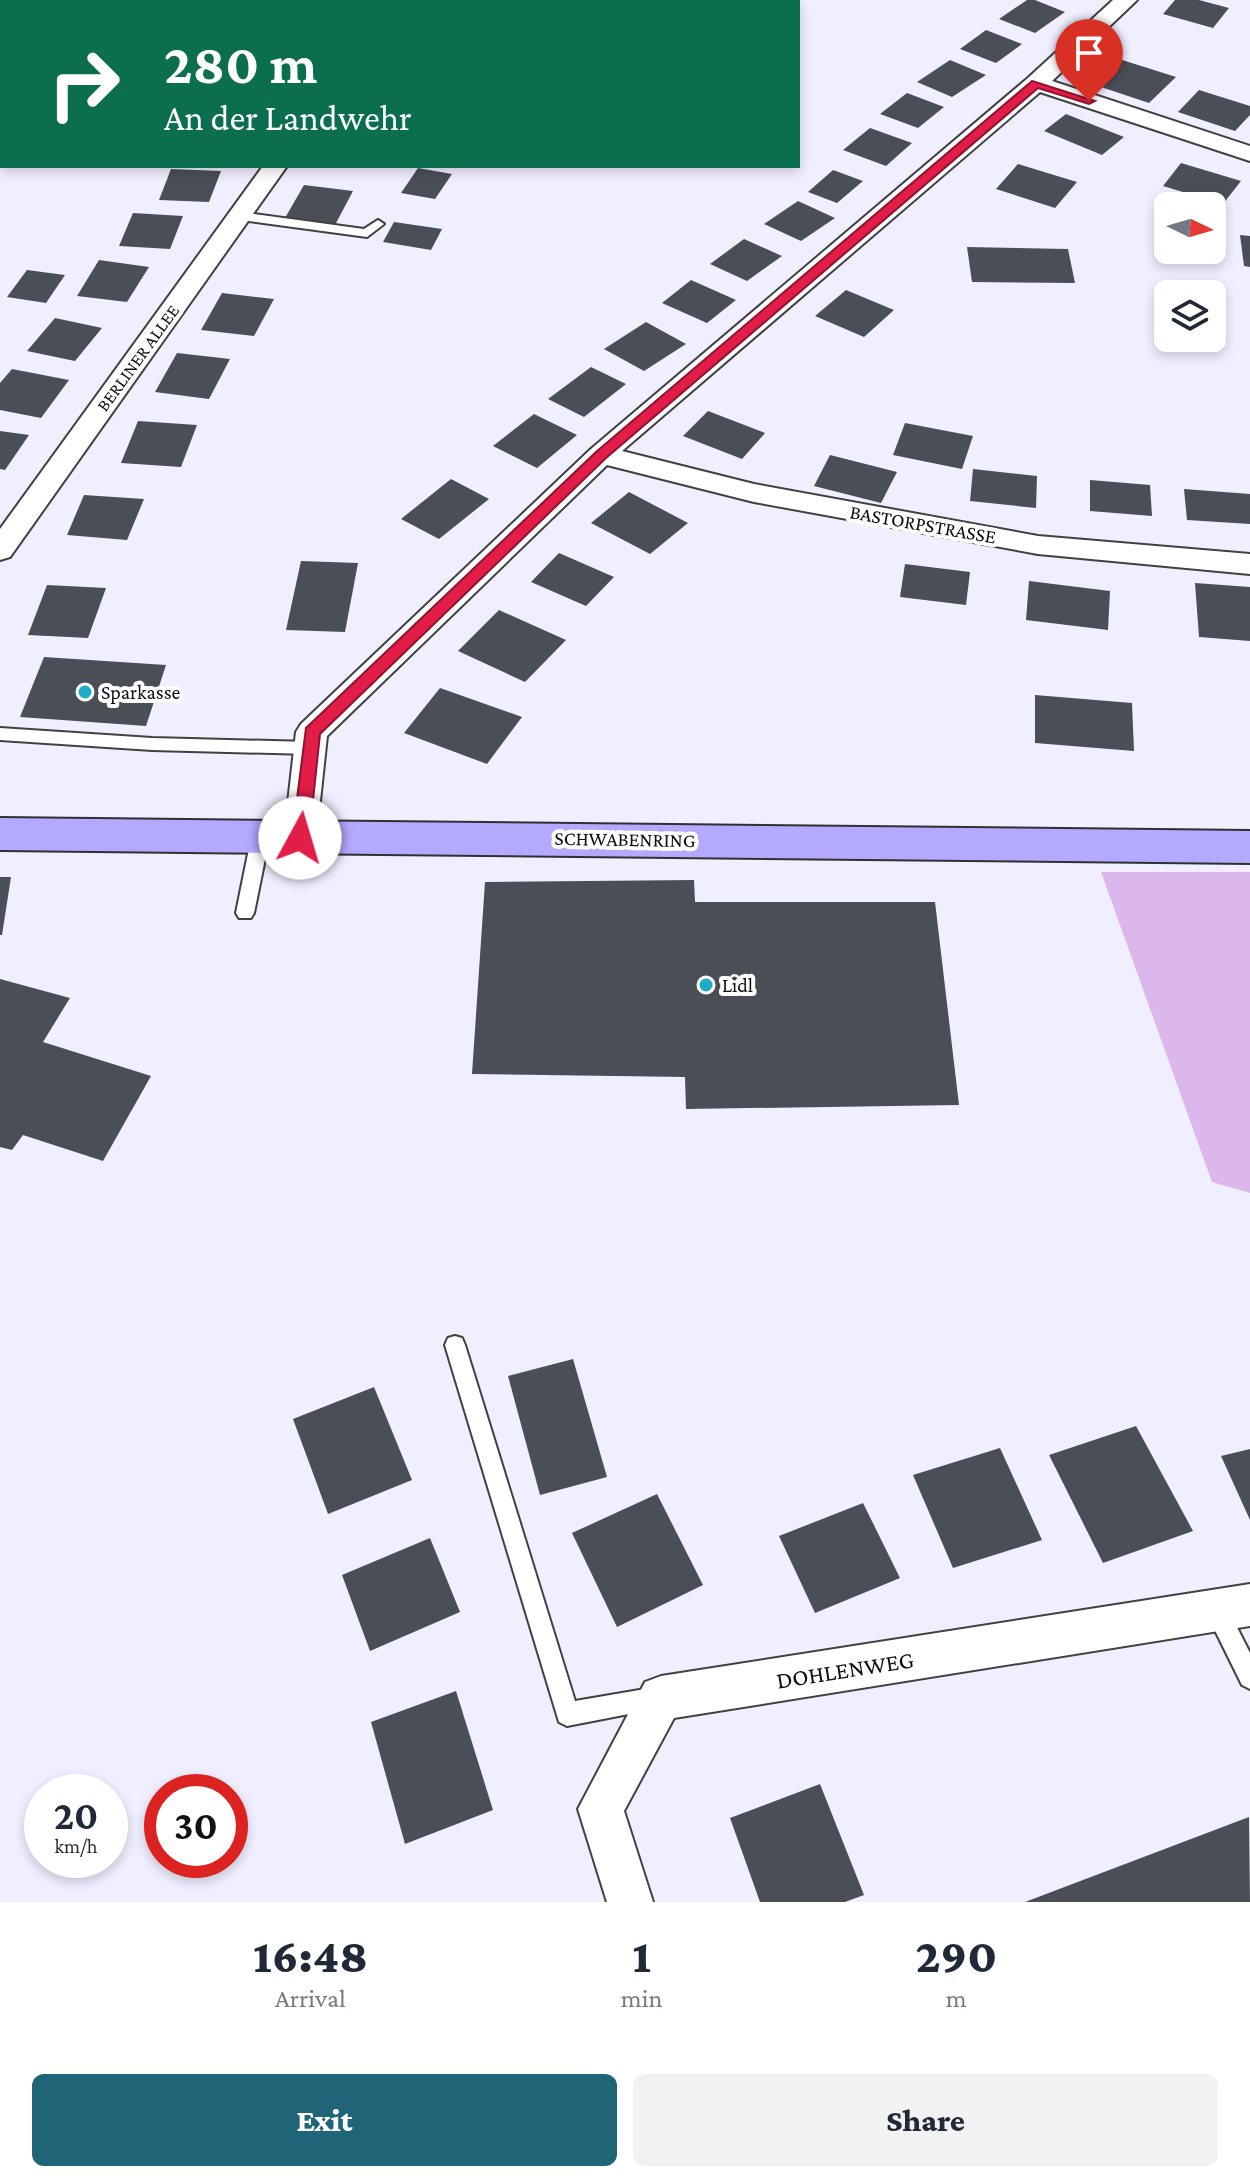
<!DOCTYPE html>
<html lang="en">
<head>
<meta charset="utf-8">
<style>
  :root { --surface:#fff; --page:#f2f2f3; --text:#1f2937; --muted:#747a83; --accent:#1f6477 }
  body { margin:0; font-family:"Crimson Pro",serif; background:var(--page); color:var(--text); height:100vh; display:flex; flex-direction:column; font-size:30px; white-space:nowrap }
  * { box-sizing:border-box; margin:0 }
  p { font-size:26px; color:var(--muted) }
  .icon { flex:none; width:44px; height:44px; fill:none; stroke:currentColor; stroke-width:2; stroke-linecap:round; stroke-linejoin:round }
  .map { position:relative; height:1902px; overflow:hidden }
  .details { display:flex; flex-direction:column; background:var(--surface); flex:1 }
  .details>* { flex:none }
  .banner { position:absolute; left:0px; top:0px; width:800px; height:168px; box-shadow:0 4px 12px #0003; background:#0b6e4f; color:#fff; overflow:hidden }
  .needle { width:52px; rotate:95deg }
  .buttons { position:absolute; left:1154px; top:192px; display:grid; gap:16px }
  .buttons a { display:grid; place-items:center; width:72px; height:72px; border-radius:12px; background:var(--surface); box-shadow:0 4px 12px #0003; font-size:40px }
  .speed { position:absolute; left:24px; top:1774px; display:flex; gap:16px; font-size:40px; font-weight:700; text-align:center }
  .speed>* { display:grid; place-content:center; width:104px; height:104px; border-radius:50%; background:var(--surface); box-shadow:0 4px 12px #0003; line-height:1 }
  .speed small { font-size:20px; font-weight:400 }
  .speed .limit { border:12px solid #d22; background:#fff; color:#111 }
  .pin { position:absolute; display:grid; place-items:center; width:68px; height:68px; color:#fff; margin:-82px -34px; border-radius:50% 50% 50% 0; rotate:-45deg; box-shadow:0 0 8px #0007 }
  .pin .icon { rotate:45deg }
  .me { position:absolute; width:88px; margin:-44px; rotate:6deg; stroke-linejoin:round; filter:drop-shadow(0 0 6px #0008) }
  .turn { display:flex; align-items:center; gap:28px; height:168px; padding:0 32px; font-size:36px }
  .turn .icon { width:104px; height:104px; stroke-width:2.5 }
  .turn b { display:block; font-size:56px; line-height:68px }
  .eta { display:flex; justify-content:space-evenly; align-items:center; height:136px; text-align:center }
  .eta b { font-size:48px; font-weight:800; line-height:56px }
  .primary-button { display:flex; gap:16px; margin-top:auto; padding:16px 32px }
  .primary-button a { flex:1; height:92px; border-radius:12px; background:var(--accent); color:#fff; font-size:32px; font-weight:800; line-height:92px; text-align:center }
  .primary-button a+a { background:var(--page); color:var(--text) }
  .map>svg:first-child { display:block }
  .green { fill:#dbb7ec }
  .building { fill:#4a4f57 }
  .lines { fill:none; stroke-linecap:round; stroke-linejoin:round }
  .lane-casing { stroke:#414141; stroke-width:4 }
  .street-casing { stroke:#414141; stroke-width:4 }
  .secondary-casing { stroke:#303030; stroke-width:4 }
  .lane { fill:#fff; fill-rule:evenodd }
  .street { fill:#fff; fill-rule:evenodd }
  .secondary { fill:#b3aaff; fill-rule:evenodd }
  .route { fill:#e11d48; stroke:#92132f; stroke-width:2 }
  .poi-dot { fill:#1eabc6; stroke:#fff; stroke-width:3 }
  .labels { text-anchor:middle; stroke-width:8; stroke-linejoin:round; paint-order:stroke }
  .far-street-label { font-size:18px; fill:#0e0e0e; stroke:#fff }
  .street-label { font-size:20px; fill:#0e0e0e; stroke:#fff }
  .poi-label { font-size:20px; fill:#0e0e0e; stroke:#fff; text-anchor:start }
  .near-street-label { font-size:24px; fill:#0e0e0e; stroke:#fff }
</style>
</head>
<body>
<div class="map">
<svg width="1250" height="1902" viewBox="0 0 1250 1902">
  <rect width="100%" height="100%" fill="#f0efff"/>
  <polygon class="green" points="1101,872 1250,872 1250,1193 1212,1182"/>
  <g class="building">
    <polygon points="1027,0 1035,0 1065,12 1035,33 999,19"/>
    <polygon points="1175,0 1199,0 1229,8 1213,28 1163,14"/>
    <polygon points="986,30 1022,44 996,63 960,49"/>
    <polygon points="1116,58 1176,77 1149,103 1089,83"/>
    <polygon points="950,60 986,75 952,97 917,82"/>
    <polygon points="1199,90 1250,106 1250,115 1235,131 1178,112"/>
    <polygon points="907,93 944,107 918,128 880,114"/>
    <polygon points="1066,114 1124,137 1102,155 1044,131"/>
    <polygon points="870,128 912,143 886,166 843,150"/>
    <polygon points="1181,163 1241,181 1223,204 1163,186"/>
    <polygon points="1018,164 1077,182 1055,208 996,189"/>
    <polygon points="418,168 452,174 435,199 401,193"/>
    <polygon points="171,169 221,171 209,202 159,200"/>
    <polygon points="833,170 863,181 837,203 808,192"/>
    <polygon points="304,185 353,191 335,225 285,218"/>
    <polygon points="798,201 835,218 801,241 764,224"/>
    <polygon points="133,213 183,216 170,249 119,246"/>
    <polygon points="394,222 442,229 431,250 383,242"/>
    <polygon points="1240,235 1250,236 1250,267 1244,266"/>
    <polygon points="744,239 782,256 747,281 710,264"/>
    <polygon points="967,247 1068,249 1075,283 972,282"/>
    <polygon points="99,260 149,267 127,302 77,296"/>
    <polygon points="27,270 65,275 46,303 7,297"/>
    <polygon points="691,280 736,300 707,323 662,303"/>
    <polygon points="846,290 894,310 864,337 815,316"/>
    <polygon points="222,293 274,299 254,336 201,330"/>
    <polygon points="55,318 102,328 75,361 27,351"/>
    <polygon points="646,322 686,344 644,371 604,349"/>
    <polygon points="177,353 230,359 209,399 155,392"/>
    <polygon points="591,367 626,384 584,417 548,399"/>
    <polygon points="12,369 69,380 41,418 0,410 0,383"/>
    <polygon points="708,411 765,433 742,459 683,436"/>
    <polygon points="534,414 577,435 537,468 493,446"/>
    <polygon points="138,421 197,425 181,467 121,463"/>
    <polygon points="905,423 973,436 962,469 893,455"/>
    <polygon points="0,431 29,435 5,470 0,469"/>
    <polygon points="830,455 897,472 881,503 814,486"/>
    <polygon points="973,469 1037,476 1036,508 970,501"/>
    <polygon points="451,479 489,499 439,539 401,519"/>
    <polygon points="1090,480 1150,485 1152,516 1090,511"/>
    <polygon points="1184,489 1250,494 1250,524 1187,520"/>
    <polygon points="629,492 688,523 650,554 591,523"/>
    <polygon points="84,495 144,499 127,540 67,535"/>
    <polygon points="559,553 614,577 586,606 531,582"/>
    <polygon points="301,561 358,563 345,632 286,630"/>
    <polygon points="905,564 970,572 966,605 900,597"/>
    <polygon points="1029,581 1110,591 1108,630 1026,620"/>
    <polygon points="1195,583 1250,587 1250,641 1199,637"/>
    <polygon points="47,585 106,588 88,638 28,635"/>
    <polygon points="499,610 566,640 525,682 458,651"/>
    <polygon points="44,657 166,665 146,726 20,717"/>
    <polygon points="440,688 522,717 487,764 404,733"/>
    <polygon points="1035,695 1132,703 1134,751 1035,743"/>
    <polygon points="0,877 11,877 2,935 0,935"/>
    <polygon points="694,880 695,902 935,902 959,1105 686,1109 685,1077 472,1074 485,882"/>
    <polygon points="0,979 70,998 43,1042 151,1076 103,1161 23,1135 12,1150 0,1147"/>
    <polygon points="573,1359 607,1477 540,1495 508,1376"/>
    <polygon points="374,1387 412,1480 328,1514 293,1419"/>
    <polygon points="1136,1426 1193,1531 1103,1563 1049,1455"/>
    <polygon points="1000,1448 1042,1540 953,1568 913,1475"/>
    <polygon points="1250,1449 1250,1520 1221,1456"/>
    <polygon points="657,1494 703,1585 617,1627 572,1533"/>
    <polygon points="863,1503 900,1578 815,1613 779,1536"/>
    <polygon points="430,1538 460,1612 370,1651 342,1575"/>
    <polygon points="456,1691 493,1810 405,1844 371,1722"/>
    <polygon points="820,1784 864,1895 845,1902 760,1902 730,1818"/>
    <polygon points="1249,1817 1250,1902 1025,1902"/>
  </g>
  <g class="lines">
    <g class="lane-casing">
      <g id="lane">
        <polygon points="239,212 364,229 378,220 384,224 367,237 234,219 234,213"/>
        <polygon points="0,728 152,738 310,742 318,748 310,754 152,750 0,740"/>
        <polygon points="260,833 269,839 254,913 251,918 239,918 236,913 251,839"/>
        <polygon points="455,1336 462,1338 465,1345 575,1701 657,1687 665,1691 669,1699 665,1707 567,1726 559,1722 445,1345 448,1338"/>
        <polygon points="1216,1599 1224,1602 1250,1653 1250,1689 1242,1685 1205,1610 1208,1602"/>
      </g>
    </g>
    <g class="street-casing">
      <g id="street">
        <polygon points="1113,0 1137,0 1052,81 1250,146 1250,161 1040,92 622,451 754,484 1038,536 1250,554 1250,574 1038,554 754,502 607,465 327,736 316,838 311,847 300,850 289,847 284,838 296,732 301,724 591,449 1028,78"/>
        <polygon points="263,166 287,166 10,557 0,560 0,529"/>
        <polygon points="1250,1584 1250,1626 674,1718 624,1811 653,1902 607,1902 578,1809 645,1682 661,1676"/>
      </g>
    </g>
    <g class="secondary-casing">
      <polygon id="secondary" points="0,818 1250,831 1250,863 0,850"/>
    </g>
    <use href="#lane" class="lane"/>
    <use href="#street" class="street"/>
    <use href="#secondary" class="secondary"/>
  </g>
  <polygon class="route" points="1032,81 1095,101 1089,104 1038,88 606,458 320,734 309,838 300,844 294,842 292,838 306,728 596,452"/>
  <g class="poi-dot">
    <circle cx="85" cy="692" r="8"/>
    <circle cx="706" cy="985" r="8"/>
  </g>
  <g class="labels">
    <g class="far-street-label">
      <text transform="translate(138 358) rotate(-54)" y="6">BERLINER ALLEE</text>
    </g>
    <g class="street-label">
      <text transform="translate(923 524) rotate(10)" y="7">BASTORPSTRASSE</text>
      <text transform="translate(625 839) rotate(1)" y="7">SCHWABENRING</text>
    </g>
    <g class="poi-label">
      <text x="101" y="699">Sparkasse</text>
      <text x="722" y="992">Lidl</text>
    </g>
    <g class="near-street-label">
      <text transform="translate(845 1670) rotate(-9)" y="8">DOHLENWEG</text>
    </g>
  </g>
</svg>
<div class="buttons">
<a><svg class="needle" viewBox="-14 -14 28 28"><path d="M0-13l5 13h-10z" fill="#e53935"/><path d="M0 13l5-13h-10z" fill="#747a83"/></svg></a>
<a><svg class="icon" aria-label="layers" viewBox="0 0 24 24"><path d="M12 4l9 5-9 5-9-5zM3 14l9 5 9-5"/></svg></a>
</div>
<div class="speed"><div>20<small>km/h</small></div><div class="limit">30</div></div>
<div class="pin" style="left:1089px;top:101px;background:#d93025"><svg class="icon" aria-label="arrive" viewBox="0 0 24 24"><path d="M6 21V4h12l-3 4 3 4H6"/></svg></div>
<svg class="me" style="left:300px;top:838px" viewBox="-20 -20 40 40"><circle r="19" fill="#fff"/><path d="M0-13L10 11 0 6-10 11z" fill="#e11d48"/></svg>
<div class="banner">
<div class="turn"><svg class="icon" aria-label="right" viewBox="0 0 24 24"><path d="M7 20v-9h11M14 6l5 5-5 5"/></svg><div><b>280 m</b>An der Landwehr</div></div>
</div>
</div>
<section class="details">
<div class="eta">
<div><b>16:48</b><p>Arrival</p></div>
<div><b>1</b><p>min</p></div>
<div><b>290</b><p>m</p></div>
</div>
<div class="primary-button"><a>Exit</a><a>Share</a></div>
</section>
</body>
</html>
